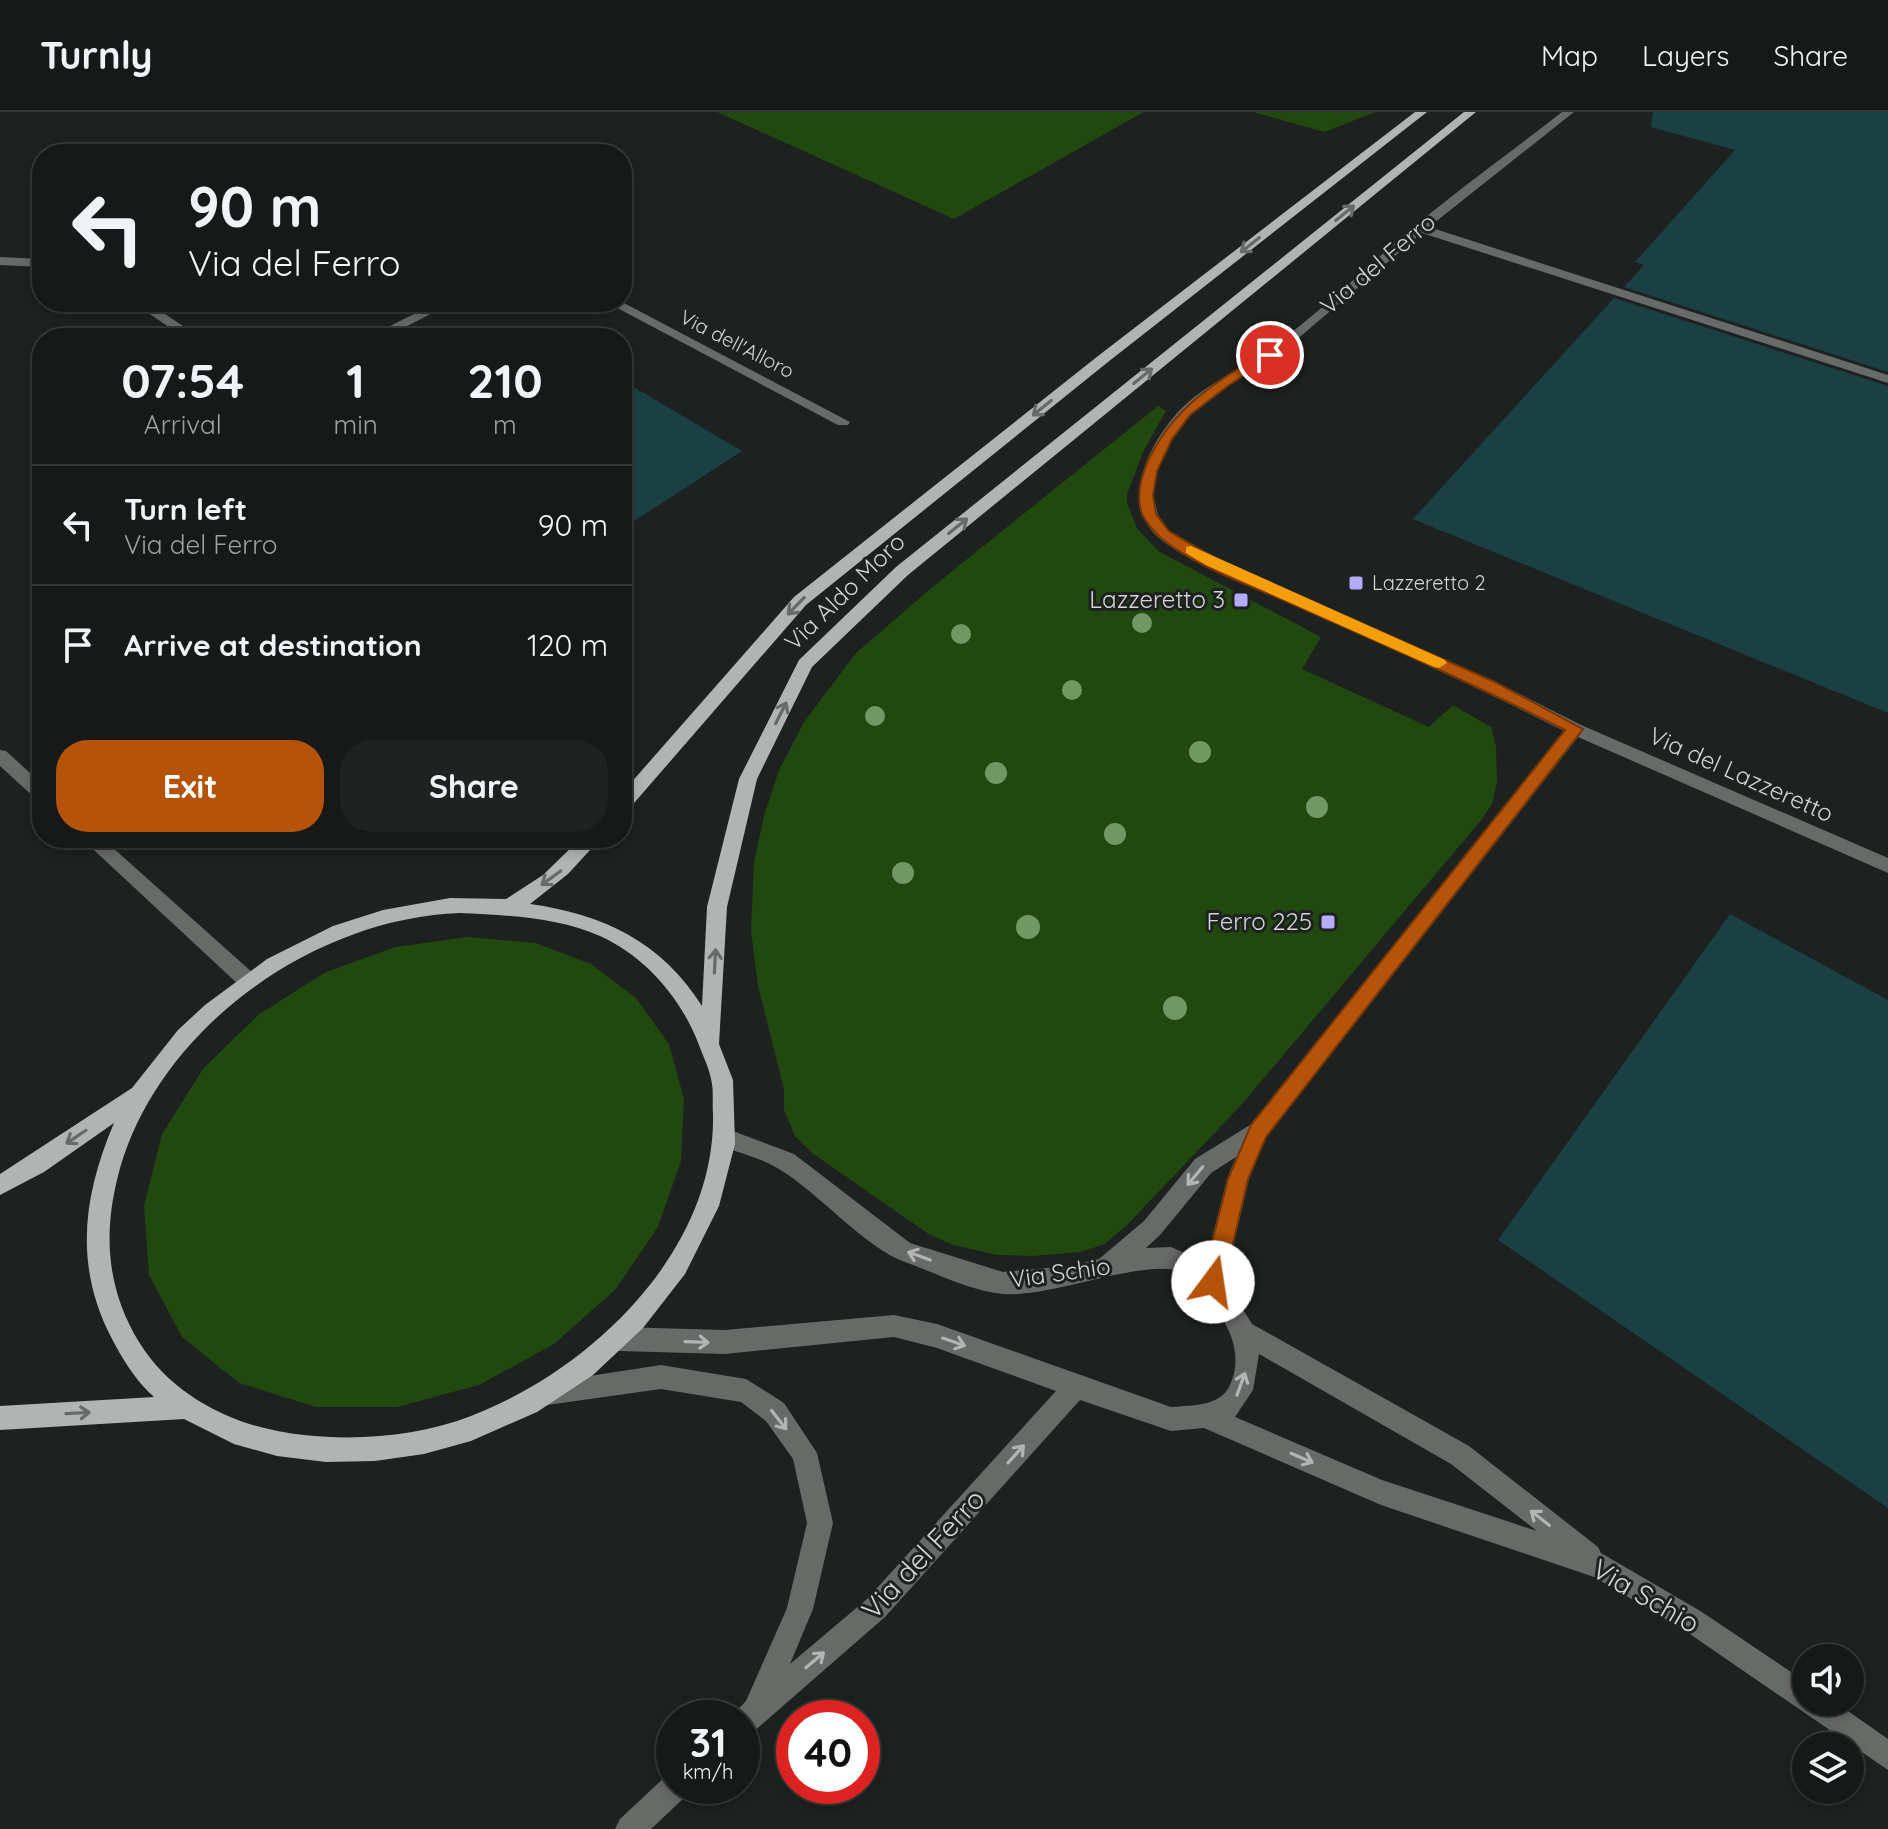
<!DOCTYPE html>
<html lang="en">
<head>
<meta charset="utf-8">
<style>
  :root { --surface:#161918; --page:#1f2221; --text:#f1f3f6; --muted:#9ea0a2; --line:#353837; --accent:#b45309 }
  body { margin:0; font-family:Quicksand,sans-serif; background:var(--page); color:var(--text); height:100vh; display:flex; flex-direction:column; font-size:30px; white-space:nowrap }
  * { box-sizing:border-box; margin:0 }
  p { font-size:26px; color:var(--muted) }
  .icon { flex:none; width:44px; height:44px; fill:none; stroke:currentColor; stroke-width:2; stroke-linecap:round; stroke-linejoin:round }
  .map { position:relative; flex:1; overflow:hidden }
  .sheet { position:absolute; left:32px; top:216px; width:600px; height:520px; display:flex; flex-direction:column; background:var(--surface); border-radius:32px; box-shadow:0 4px 12px #0003,0 0 0 2px var(--line) }
  .sheet>* { flex:none }
  .banner { position:absolute; left:32px; top:32px; width:600px; height:168px; border-radius:32px; box-shadow:0 4px 12px #0003,0 0 0 2px var(--line); background:#161918; color:var(--text); overflow:hidden }
  .buttons { position:absolute; left:1792px; top:1532px; display:grid; gap:16px }
  .buttons a { display:grid; place-items:center; width:72px; height:72px; border-radius:50%; background:var(--surface); box-shadow:0 4px 12px #0003,0 0 0 2px var(--line); font-size:40px }
  .speed { position:absolute; left:656px; top:1588px; display:flex; gap:16px; font-size:40px; font-weight:700; text-align:center }
  .speed>* { display:grid; place-content:center; width:104px; height:104px; border-radius:50%; background:var(--surface); box-shadow:0 4px 12px #0003,0 0 0 2px var(--line); line-height:1 }
  .speed small { font-size:20px; font-weight:400 }
  .speed .limit { border:12px solid #d22; background:#fff; color:#111 }
  .pin { position:absolute; display:grid; place-items:center; width:68px; height:68px; color:#fff; margin:-34px; border:4px solid #fff; border-radius:50%; box-shadow:0 2px 8px #0007 }
  .me { position:absolute; width:88px; margin:-44px; rotate:14deg; stroke-linejoin:round; filter:drop-shadow(0 0 6px #0008) }
  .turn { display:flex; align-items:center; gap:28px; height:168px; padding:0 24px; font-size:36px }
  .turn .icon { width:104px; height:104px; stroke-width:2.5 }
  .turn b { display:block; font-size:56px; line-height:68px }
  .eta { display:flex; justify-content:space-evenly; align-items:center; height:136px; text-align:center }
  .eta b { font-size:48px; font-weight:700; line-height:56px }
  .primary-button { display:flex; gap:16px; margin-top:auto; padding:16px 24px }
  .primary-button a { flex:1; height:92px; border-radius:32px; background:var(--accent); color:#fff; font-size:32px; font-weight:700; line-height:92px; text-align:center }
  .primary-button a+a { background:var(--page); color:var(--text) }
  ul { padding:0; list-style:none }
  li { display:flex; align-items:center; gap:24px; height:120px; padding:0 24px; border-top:2px solid var(--line) }
  li div { flex:1 }
  li b { display:block; font-size:30px }
  li em { font-style:normal }
  header { display:flex; align-items:center; gap:48px; box-sizing:border-box; height:112px; padding:0 40px; background:var(--surface); border-bottom:2px solid var(--line) }
  header strong { font-size:38px }
  nav { display:flex; gap:44px; margin-inline-start:auto; font-size:28px }
  .map>svg:first-child { display:block }
  .green { fill:#21480e }
  .building { fill:#1a4043 }
  .lines { fill:none; stroke-linecap:round; stroke-linejoin:round }
  .minor { fill:#686a68; fill-rule:evenodd }
  .major { fill:#b0b4b2; fill-rule:evenodd }
  .tree { fill:#719764 }
  .oneway { stroke:#666a69 }
  .oneway2 { stroke:#b2b5b4 }
  .route { fill:#b45309; stroke:#753606; stroke-width:2 }
  .slow { fill:#f59e0b }
  .poi-dot { fill:#b3acf9; stroke:#1d2120; stroke-width:3 }
  .labels { text-anchor:middle; stroke-width:6; stroke-linejoin:round; paint-order:stroke }
  .far-street-label { font-size:20px; fill:#d2d5d4; stroke:#1d2120 }
  .far-poi-label { font-size:20px; fill:#d2d5d4; stroke:#1d2120; text-anchor:start }
  .street-label { font-size:24px; fill:#d2d5d4; stroke:#1d2120 }
  .poi-label { font-size:24px; fill:#d2d5d4; stroke:#1d2120; text-anchor:end }
  .near-street-label { font-size:28px; fill:#d2d5d4; stroke:#1d2120 }
</style>
</head>
<body>
<header>
<strong>Turnly</strong>
<nav><a>Map</a><a>Layers</a><a>Share</a></nav>
</header>
<div class="map">
<svg width="1888" height="1717" viewBox="0 0 1888 1717">
  <rect width="100%" height="100%" fill="#1d2120"/>
  <g class="green">
    <polygon points="717,0 1144,0 954,107"/>
    <polygon points="1253,0 1376,0 1324,20"/>
    <polygon points="1158,294 1166,299 1144,338 1127,382 1127,391 1137,416 1158,439 1321,525 1302,557 1429,615 1453,593 1491,615 1496,634 1497,670 1492,692 1482,707 1243,991 1129,1111 1105,1132 1081,1140 1033,1144 997,1143 953,1133 927,1121 812,1041 795,1024 784,998 784,977 758,874 751,819 754,750 764,704 779,658 804,610 856,541 936,472"/>
    <polygon points="468,825 536,831 591,852 636,886 669,932 684,987 681,1049 658,1115 615,1178 554,1232 479,1273 397,1295 316,1295 239,1271 182,1225 149,1163 144,1094 162,1022 203,957 258,903 324,861 395,835"/>
  </g>
  <g class="building">
    <polygon points="1653,0 1888,0 1888,260 1624,175 1644,153 1635,150 1735,38 1651,15"/>
    <polygon points="1614,186 1888,274 1888,601 1413,407"/>
    <polygon points="622,268 742,339 622,417"/>
    <polygon points="1730,802 1888,888 1888,1396 1498,1128"/>
  </g>
  <g class="lines">
    <g class="minor">
      <path d="M1562,0H1574L1429,115L1888,263V271L1422,121L1275,246L1229,273L1191,303L1173,327L1157,359L1153,383L1158,403L1169,419L1217,446L1496,570L1581,613L1888,746V761L1578,625L1266,1026L1249,1067L1225,1168L1252,1212L1469,1334L1598,1435L1601,1441L1702,1500L1806,1570V1590H1835L1888,1627V1658L1684,1518L1594,1465L1381,1393L1204,1316L1171,1319L1080,1288L885,1505L752,1621L742,1625V1606H730L746,1589L787,1496L807,1411L793,1347L766,1309L741,1290L661,1277L547,1293L538,1290L535,1281L538,1272L661,1253L746,1267L784,1291L817,1341L833,1411L813,1497L790,1552L867,1487L1056,1279L937,1236L894,1225L725,1242L619,1239L611,1235L607,1227L611,1219L619,1215L725,1218L894,1203L937,1212L1171,1295C1192,1293 1220,1295 1230,1273C1241,1249 1234,1225 1221,1204C1211,1188 1201,1169 1182,1160C1146,1145 1052,1186 1003,1182C971,1179 935,1161 905,1150C865,1136 818,1080 779,1057C761,1046 737,1040 717,1033L714,1026L717,1019L725,1016L794,1042L910,1131L1003,1160L1068,1154L1099,1147L1144,1109L1195,1047L1250,1013L1564,619C1476,574 1385,534 1295,493C1254,475 1193,454 1159,426C1118,390 1150,330 1180,298C1204,273 1237,260 1265,240C1314,206 1359,162 1404,123C1455,80 1510,41 1562,0ZM1236,1045L1227,1067L1206,1150L1171,1135L1146,1136L1160,1123L1211,1061ZM1259,1242L1451,1352L1537,1419L1382,1368L1235,1305L1253,1278Z"/>
      <polygon points="0,145 42,147 42,155 0,153"/>
      <polygon points="132,190 147,190 201,226 185,226"/>
      <polygon points="438,190 454,190 384,226 366,226"/>
      <polygon points="606,190 622,190 850,310 848,313 838,313"/>
      <polygon points="0,638 6,639 42,672 42,689 36,687 0,654"/>
      <polygon points="81,726 102,726 254,862 257,868 254,874 240,874"/>
      <polygon points="674,1661 674,1674 690,1674 686,1684 651,1717 615,1717 620,1707 666,1664"/>
    </g>
    <g class="major">
      <polygon points="1415,0 1427,0 1108,250 806,493 628,698 622,700 622,681 794,485 1098,244"/>
      <path d="M1464,0H1476L908,463L812,555L757,667L727,795L719,932L733,968L735,1032L719,1094L685,1162L643,1216L593,1263L537,1300L471,1329L424,1342L375,1349L326,1350L277,1344L234,1332L184,1307L0,1318V1294L154,1285C135,1268 123,1248 111,1225C74,1153 83,1084 114,1011L44,1060L0,1083V1062L132,976L178,918L205,893L267,847L333,814L383,798L450,786L506,787L543,763L581,726H601L568,762L530,792C603,802 662,830 702,894L707,795L739,667L799,548L896,455ZM460,801C505,803 558,805 600,824C646,845 681,886 699,933C703,944 709,956 711,967C714,978 712,991 713,1002C716,1139 591,1258 471,1304C419,1324 359,1329 304,1323C240,1317 174,1287 139,1230C108,1179 103,1126 117,1068C152,921 311,806 460,801Z"/>
    </g>
  </g>
  <g class="tree">
    <circle cx="1142" cy="511" r="10"/>
    <circle cx="961" cy="522" r="10"/>
    <circle cx="1072" cy="578" r="10"/>
    <circle cx="875" cy="604" r="10"/>
    <circle cx="1200" cy="640" r="11"/>
    <circle cx="996" cy="661" r="11"/>
    <circle cx="1317" cy="695" r="11"/>
    <circle cx="1115" cy="722" r="11"/>
    <circle cx="903" cy="761" r="11"/>
    <circle cx="1028" cy="815" r="12"/>
    <circle cx="1175" cy="896" r="12"/>
  </g>
  <defs><path id="oneway-shaft" d="M-6 0H5M1.5-3L5.5 0L1.5 3" fill="none" stroke-width="1.6" stroke-linecap="round" stroke-linejoin="round" transform="scale(2)"/></defs>
  <g class="oneway">
    <use href="#oneway-shaft" transform="translate(1345 101) rotate(-39)"/>
    <use href="#oneway-shaft" transform="translate(1250 133) rotate(142)"/>
    <use href="#oneway-shaft" transform="translate(1143 264) rotate(-39)"/>
    <use href="#oneway-shaft" transform="translate(1042 296) rotate(141)"/>
    <use href="#oneway-shaft" transform="translate(958 414) rotate(-39)"/>
    <use href="#oneway-shaft" transform="translate(796 494) rotate(134)"/>
    <use href="#oneway-shaft" transform="translate(781 601) rotate(-63)"/>
    <use href="#oneway-shaft" transform="translate(551 766) rotate(144)"/>
    <use href="#oneway-shaft" transform="translate(715 849) rotate(-87)"/>
    <use href="#oneway-shaft" transform="translate(76 1025) rotate(146)"/>
    <use href="#oneway-shaft" transform="translate(78 1301) rotate(-3)"/>
  </g>
  <g class="oneway2">
    <use href="#oneway-shaft" transform="translate(1195 1064) rotate(130)"/>
    <use href="#oneway-shaft" transform="translate(919 1144) rotate(-160)"/>
    <use href="#oneway-shaft" transform="translate(697 1230) rotate(2)"/>
    <use href="#oneway-shaft" transform="translate(954 1230) rotate(19)"/>
    <use href="#oneway-shaft" transform="translate(1241 1272) rotate(-70)"/>
    <use href="#oneway-shaft" transform="translate(779 1308) rotate(52)"/>
    <use href="#oneway-shaft" transform="translate(1016 1342) rotate(-48)"/>
    <use href="#oneway-shaft" transform="translate(1302 1346) rotate(23)"/>
    <use href="#oneway-shaft" transform="translate(1540 1406) rotate(-142)"/>
    <use href="#oneway-shaft" transform="translate(815 1548) rotate(-40)"/>
  </g>
  <path class="route" d="M1265,240L1276,243L1229,273L1190,303L1172,327L1157,359L1153,383L1156,402L1169,419L1216,447L1495,570L1583,617L1266,1025L1248,1067L1224,1170L1220,1177L1213,1180L1206,1177L1202,1170L1228,1067L1251,1013L1565,618C1478,574 1390,535 1301,496C1255,475 1200,458 1161,426C1155,421 1145,409 1142,402C1136,385 1141,365 1148,349C1174,294 1215,271 1265,240Z"/>
  <polygon class="slow" points="1191,434 1445,548 1447,551 1439,556 1434,555 1206,453 1186,441 1186,435"/>
  <g class="poi-dot">
    <rect x="1348" y="463" width="16" height="16" rx="4"/>
    <rect x="1233" y="480" width="16" height="16" rx="4"/>
    <rect x="1320" y="802" width="16" height="16" rx="4"/>
  </g>
  <g class="labels">
    <g class="far-street-label">
      <text transform="translate(737 232) rotate(27)" y="7">Via dell'Alloro</text>
    </g>
    <g class="far-poi-label">
      <text x="1372" y="478">Lazzeretto 2</text>
    </g>
    <g class="street-label">
      <text transform="translate(1378 152) rotate(-40)" y="8">Via del Ferro</text>
      <text transform="translate(845 480) rotate(-44)" y="8">Via Aldo Moro</text>
      <text transform="translate(1741 663) rotate(24)" y="8">Via del Lazzeretto</text>
      <text transform="translate(1060 1161) rotate(-8)" y="8">Via Schio</text>
    </g>
    <g class="poi-label">
      <text x="1225" y="496">Lazzeretto 3</text>
      <text x="1312" y="818">Ferro 225</text>
    </g>
    <g class="near-street-label">
      <text transform="translate(923 1442) rotate(-47)" y="10">Via del Ferro</text>
      <text transform="translate(1646 1484) rotate(30)" y="10">Via Schio</text>
    </g>
  </g>
</svg>
<div class="buttons">
<a><svg class="icon" aria-label="sound" viewBox="0 0 24 24"><path d="M4 9h4l5-4v14l-5-4H4zM17 9q2 3 0 6"/></svg></a>
<a><svg class="icon" aria-label="layers" viewBox="0 0 24 24"><path d="M12 4l9 5-9 5-9-5zM3 14l9 5 9-5"/></svg></a>
</div>
<div class="speed"><div>31<small>km/h</small></div><div class="limit">40</div></div>
<div class="pin" style="left:1270px;top:243px;background:#d93025"><svg class="icon" aria-label="arrive" viewBox="0 0 24 24"><path d="M6 21V4h12l-3 4 3 4H6"/></svg></div>
<svg class="me" style="left:1213px;top:1170px" viewBox="-20 -20 40 40"><circle r="19" fill="#fff"/><path d="M0-13L10 11 0 6-10 11z" fill="#b45309"/></svg>
<div class="banner">
<div class="turn"><svg class="icon" aria-label="left" viewBox="0 0 24 24"><path d="M17 20v-9H6M10 6l-5 5 5 5"/></svg><div><b>90 m</b>Via del Ferro</div></div>
</div>
<section class="sheet">
<div class="eta">
<div><b>07:54</b><p>Arrival</p></div>
<div><b>1</b><p>min</p></div>
<div><b>210</b><p>m</p></div>
</div>
<ul>
<li><svg class="icon" aria-label="left" viewBox="0 0 24 24"><path d="M17 20v-9H6M10 6l-5 5 5 5"/></svg><div><b>Turn left</b><p>Via del Ferro</p></div><em>90 m</em></li>
<li><svg class="icon" aria-label="arrive" viewBox="0 0 24 24"><path d="M6 21V4h12l-3 4 3 4H6"/></svg><div><b>Arrive at destination</b></div><em>120 m</em></li>
</ul>
<div class="primary-button"><a>Exit</a><a>Share</a></div>
</section>
</div>
</body>
</html>
